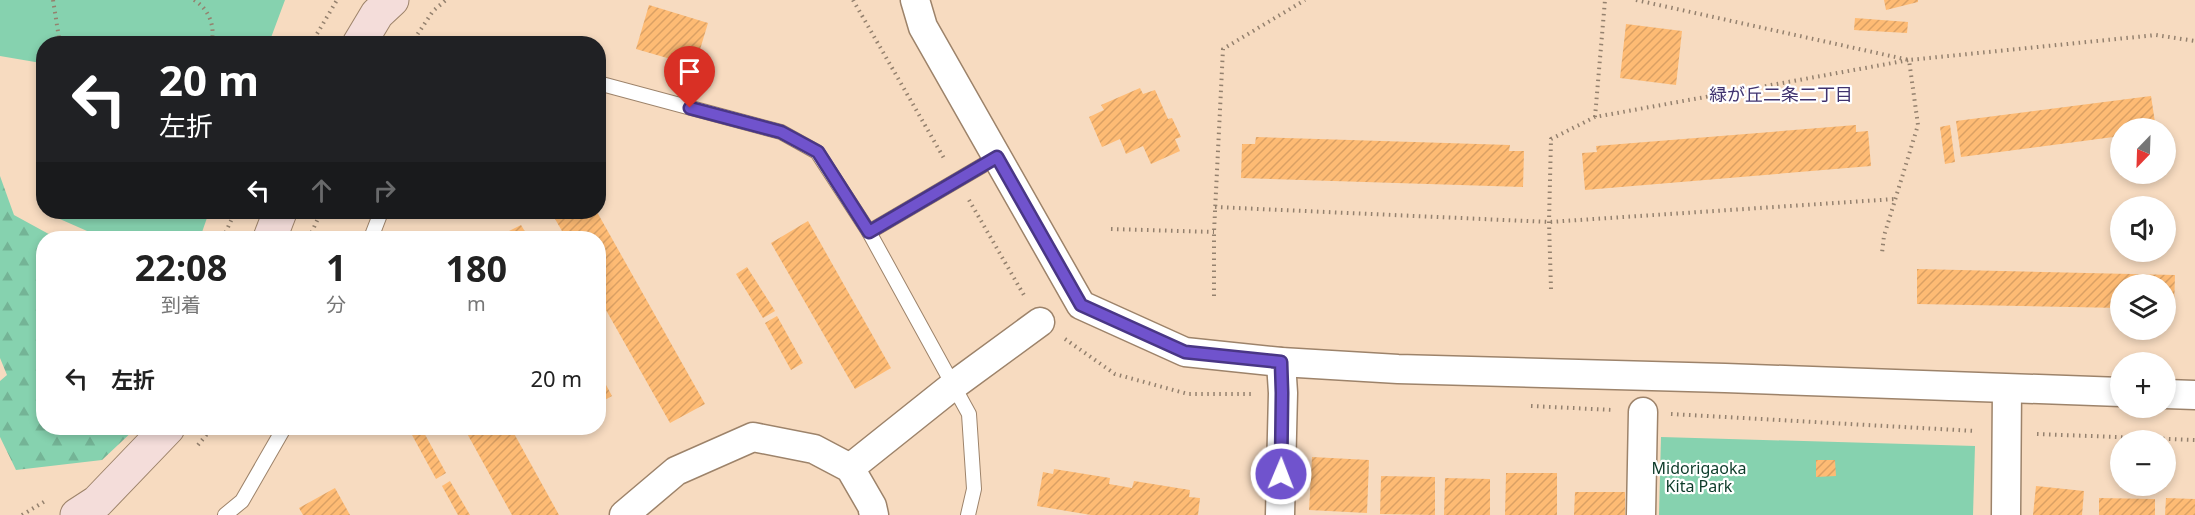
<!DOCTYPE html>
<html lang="ja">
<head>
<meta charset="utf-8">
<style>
  :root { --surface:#fff; --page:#f6f6f6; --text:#222; --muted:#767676 }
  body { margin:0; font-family:"Noto Sans","Noto Sans JP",sans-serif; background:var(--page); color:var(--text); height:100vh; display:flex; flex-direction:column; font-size:22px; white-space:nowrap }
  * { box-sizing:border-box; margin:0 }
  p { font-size:20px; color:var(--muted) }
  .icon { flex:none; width:33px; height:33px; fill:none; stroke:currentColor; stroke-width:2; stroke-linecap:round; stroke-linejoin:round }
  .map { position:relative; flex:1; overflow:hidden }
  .sheet { position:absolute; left:36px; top:231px; width:570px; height:204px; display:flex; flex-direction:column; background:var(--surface); border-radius:24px; box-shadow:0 3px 9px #0003 }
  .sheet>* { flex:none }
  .hud { position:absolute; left:36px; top:36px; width:570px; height:183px; border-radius:24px; box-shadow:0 3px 9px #0003; background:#202124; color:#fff; overflow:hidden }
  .needle { width:39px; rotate:203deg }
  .tools { position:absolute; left:2110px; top:118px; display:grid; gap:12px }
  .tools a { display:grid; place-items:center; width:66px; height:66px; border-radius:50%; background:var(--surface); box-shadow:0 3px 9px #0003; font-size:30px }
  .pin { position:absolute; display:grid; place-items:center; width:51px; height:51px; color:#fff; margin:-62px -26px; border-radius:50% 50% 50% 0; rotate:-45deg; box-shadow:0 0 6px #0007 }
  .pin .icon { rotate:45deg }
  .me { position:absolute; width:66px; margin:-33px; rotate:1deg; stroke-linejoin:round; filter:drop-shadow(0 0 4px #0008) }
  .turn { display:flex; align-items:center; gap:21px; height:126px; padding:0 24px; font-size:27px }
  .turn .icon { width:78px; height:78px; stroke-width:2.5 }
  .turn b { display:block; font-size:42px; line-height:51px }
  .lanes { display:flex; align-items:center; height:57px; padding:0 24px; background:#0003; justify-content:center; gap:30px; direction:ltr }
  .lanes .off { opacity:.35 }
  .eta { display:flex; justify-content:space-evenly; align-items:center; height:102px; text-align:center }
  .eta b { font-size:36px; font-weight:700; line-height:42px }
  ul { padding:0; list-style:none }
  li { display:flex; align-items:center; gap:18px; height:90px; padding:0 24px }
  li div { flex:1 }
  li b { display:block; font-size:22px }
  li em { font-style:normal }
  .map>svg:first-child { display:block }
  .forest { fill:url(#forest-firs) }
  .park { fill:#86d2af }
  .building { fill:url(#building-hatch) }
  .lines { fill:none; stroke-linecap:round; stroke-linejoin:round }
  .lane-casing { stroke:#9d836a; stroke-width:16 }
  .street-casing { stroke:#9d836a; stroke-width:31 }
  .secondary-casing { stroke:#9d836a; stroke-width:35 }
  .path { stroke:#94816e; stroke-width:4; stroke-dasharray:1.5 4.5; stroke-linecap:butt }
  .lane { stroke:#fff; stroke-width:14 }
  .street { stroke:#fff; stroke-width:28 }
  .secondary { stroke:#f4ddda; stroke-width:33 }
  .route-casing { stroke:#493685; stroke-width:15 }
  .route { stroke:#7053cd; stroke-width:10 }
  .labels { text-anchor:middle; stroke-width:4.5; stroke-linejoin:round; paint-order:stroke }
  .park-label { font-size:16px; fill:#0c3b29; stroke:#fff }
  .neighbourhood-label { font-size:18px; fill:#40336f; stroke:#fff }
</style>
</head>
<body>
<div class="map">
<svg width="2195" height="515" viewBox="0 0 2195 515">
  <defs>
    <pattern id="forest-firs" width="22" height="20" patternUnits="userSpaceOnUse" patternTransform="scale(1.5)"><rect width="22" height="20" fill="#86d2af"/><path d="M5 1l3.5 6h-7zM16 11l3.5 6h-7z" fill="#74b496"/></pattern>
    <pattern id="building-hatch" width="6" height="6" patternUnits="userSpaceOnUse" patternTransform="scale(1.5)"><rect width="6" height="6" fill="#febb74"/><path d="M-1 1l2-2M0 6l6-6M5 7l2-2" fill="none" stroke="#daa064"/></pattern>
  </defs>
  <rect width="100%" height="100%" fill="#f7dbc0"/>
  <polygon class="forest" points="0,176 14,215 56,238 44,238 44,428 136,428 102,460 16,470 0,437 0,381 7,375 0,358"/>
  <g class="park">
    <polygon points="0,0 285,0 269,43 44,44 43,84 41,63 0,56"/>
    <polygon points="53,212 209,212 200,238 103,238 53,216"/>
    <polygon points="1661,437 1975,446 1973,515 1659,515"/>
  </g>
  <g class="building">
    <polygon points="1884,0 1918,0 1918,2 1886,10"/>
    <polygon points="649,5 708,23 695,66 636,49"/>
    <polygon points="1855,18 1908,22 1907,33 1854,30"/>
    <polygon points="1626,24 1682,31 1676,85 1620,78"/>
    <polygon points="1140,88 1143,94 1155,90 1168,119 1172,118 1181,137 1175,139 1180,151 1151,164 1143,146 1126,154 1120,139 1102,147 1089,117 1104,110 1101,105"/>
    <polygon points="2151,96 2156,129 2121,129 2121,136 1961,157 1956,121"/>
    <polygon points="1856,125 1856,132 1868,131 1871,166 1585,190 1582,153 1597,152 1596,146"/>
    <polygon points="1950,125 1955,162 1945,164 1940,127"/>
    <polygon points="1256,137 1510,145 1509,151 1524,151 1523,187 1241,178 1242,144 1255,144"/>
    <polygon points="551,212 597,212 705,404 670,423 598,296 598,238 566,238"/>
    <polygon points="808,221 891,368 855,389 771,243"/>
    <polygon points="521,225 529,238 513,238 509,231"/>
    <polygon points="747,267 775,311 763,318 736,274"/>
    <polygon points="1917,269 2175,275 2174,309 2166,309 2166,285 2121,285 2121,308 1917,304"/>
    <polygon points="777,316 803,363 791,370 765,323"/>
    <polygon points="598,370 612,396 601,402 598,398"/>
    <polygon points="464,428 511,428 559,515 512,515"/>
    <polygon points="422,429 446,473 436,479 412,435"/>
    <polygon points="1312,457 1369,460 1367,513 1309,510"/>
    <polygon points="1816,460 1835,460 1836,476 1816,477"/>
    <polygon points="1054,469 1110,478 1109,484 1132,488 1134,481 1190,490 1189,497 1200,498 1198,515 1091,515 1037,506 1043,472 1053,474"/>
    <polygon points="1506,473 1557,473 1557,515 1505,515"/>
    <polygon points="1381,476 1435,477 1435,515 1380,514"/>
    <polygon points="1445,478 1490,479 1490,515 1444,515"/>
    <polygon points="450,481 470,515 458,515 442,486"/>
    <polygon points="2036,486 2084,491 2082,515 2033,515"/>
    <polygon points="335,488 350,515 303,515 299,508"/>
    <polygon points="1575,492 1625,492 1625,515 1574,515"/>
    <polygon points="2099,498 2155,499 2155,515 2099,515"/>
    <polygon points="2166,498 2195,499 2195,515 2165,515"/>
  </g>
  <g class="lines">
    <g class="lane-casing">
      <g id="lane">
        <polyline points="598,83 781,132 817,152 869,232 969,414 974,489 968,515"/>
        <polyline points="869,232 997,157"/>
        <polyline points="371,238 381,212"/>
        <polyline points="225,515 242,501 284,428"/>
      </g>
    </g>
    <g class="street-casing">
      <g id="street">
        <polyline points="915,0 923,27 1081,305 1185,352 1281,362 1398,369 1725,378 2121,392"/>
        <polyline points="2166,394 2195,395"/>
        <polyline points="850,468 954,385 1040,322"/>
        <polyline points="624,515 676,471 753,437 814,449 850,468 872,506 874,515"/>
        <polyline points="1280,515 1283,393 1281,362"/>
        <polyline points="1641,515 1643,412"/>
        <polyline points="2006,515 2007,389"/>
      </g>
    </g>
    <g class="secondary-casing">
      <g id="secondary">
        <polyline points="359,44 377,14 392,0"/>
        <polyline points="270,238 280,212"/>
        <polyline points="77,515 97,502 168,428"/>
      </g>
    </g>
    <g class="path">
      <polyline points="53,0 60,44"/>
      <path d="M194,0C209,9 216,27 211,44"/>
      <polyline points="853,0 945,160"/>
      <polyline points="1636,0 1909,60 2156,35 2195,41"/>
      <polyline points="311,44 337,0"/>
      <polyline points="411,44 433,11 446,0"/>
      <polyline points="1595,117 1605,0"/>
      <polyline points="969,200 1025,297"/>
      <polyline points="1215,207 1549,222 1895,199"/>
      <polyline points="1111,229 1214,232"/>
      <polyline points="223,238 235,212"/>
      <polyline points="309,238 321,212"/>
      <polyline points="1551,289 1549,222 1551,139 1595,117 1909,60 1918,125 1884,236 1882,253"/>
      <polyline points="1214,296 1214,232 1223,49 1305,0"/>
      <polyline points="1065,339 1115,374 1188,394 1253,394"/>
      <polyline points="1531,406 1613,410"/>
      <polyline points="1671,414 1975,431"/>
      <polyline points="2037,434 2195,440"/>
      <polyline points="198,445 212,428"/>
      <polyline points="22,515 47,500"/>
    </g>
    <use href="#lane" class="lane"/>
    <use href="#street" class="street"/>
    <use href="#secondary" class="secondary"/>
  </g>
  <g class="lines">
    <g class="route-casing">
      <polyline id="route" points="690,108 781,132 818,152 869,232 997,157 1081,305 1185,352 1281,362 1282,393 1281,474"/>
    </g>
    <use href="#route" class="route"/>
  </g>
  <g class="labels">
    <g class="park-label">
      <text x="1699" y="474">Midorigaoka<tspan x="1699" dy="18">Kita Park</tspan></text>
    </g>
    <g class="neighbourhood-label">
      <text x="1781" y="101">緑が丘二条二丁目</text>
    </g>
  </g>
</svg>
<div class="tools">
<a><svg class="needle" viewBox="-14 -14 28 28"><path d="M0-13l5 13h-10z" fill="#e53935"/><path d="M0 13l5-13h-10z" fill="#767676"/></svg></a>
<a><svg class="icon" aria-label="sound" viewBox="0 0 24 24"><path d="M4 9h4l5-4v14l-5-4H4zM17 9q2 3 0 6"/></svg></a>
<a><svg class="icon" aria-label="layers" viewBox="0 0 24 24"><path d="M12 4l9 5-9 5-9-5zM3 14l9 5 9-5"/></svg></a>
<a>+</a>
<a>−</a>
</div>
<div class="pin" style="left:690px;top:108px;background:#d93025"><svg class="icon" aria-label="arrive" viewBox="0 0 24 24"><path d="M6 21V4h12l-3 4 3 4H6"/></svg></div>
<svg class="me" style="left:1281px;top:474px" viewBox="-20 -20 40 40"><circle r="17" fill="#7053cd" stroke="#fff" stroke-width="3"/><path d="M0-11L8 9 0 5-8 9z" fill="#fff"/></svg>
<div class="hud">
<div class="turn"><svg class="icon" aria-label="left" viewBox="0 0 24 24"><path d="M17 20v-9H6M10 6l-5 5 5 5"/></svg><div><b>20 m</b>左折</div></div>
<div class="lanes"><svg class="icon" aria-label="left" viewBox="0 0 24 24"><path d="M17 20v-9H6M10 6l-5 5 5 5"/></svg><svg class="icon off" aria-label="ahead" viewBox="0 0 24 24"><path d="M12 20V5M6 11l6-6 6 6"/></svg><svg class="icon off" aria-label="right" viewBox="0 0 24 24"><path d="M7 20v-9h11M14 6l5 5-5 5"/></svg></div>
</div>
<section class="sheet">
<div class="eta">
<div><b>22:08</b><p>到着</p></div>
<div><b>1</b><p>分</p></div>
<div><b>180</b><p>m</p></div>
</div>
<ul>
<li><svg class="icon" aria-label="left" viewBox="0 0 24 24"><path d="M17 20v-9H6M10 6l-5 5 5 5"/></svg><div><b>左折</b></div><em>20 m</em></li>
</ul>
</section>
</div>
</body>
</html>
